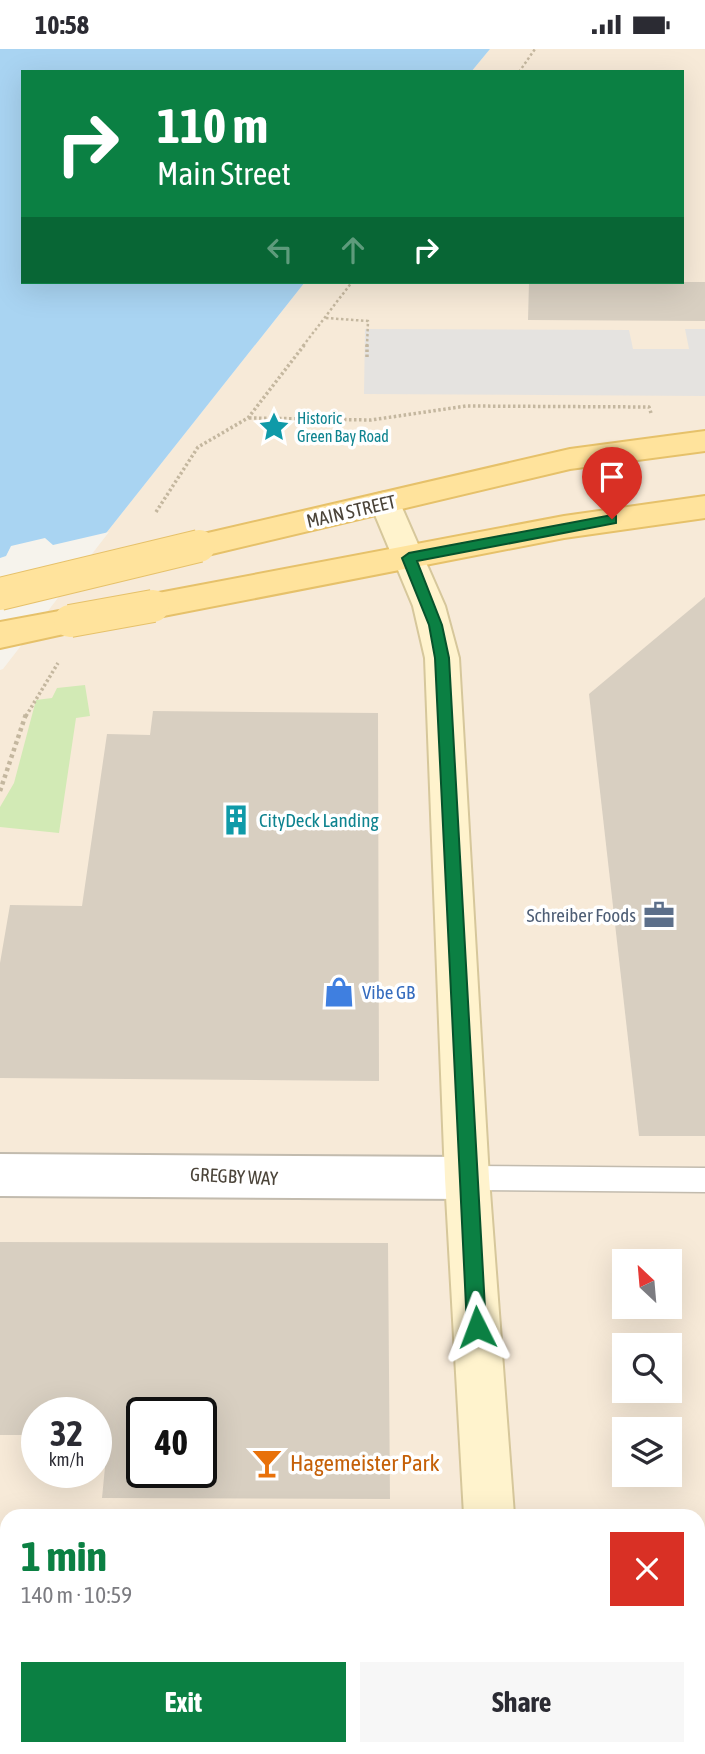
<!DOCTYPE html>
<html lang="en">
<head>
<meta charset="utf-8">
<style>
  :root { --surface:#fff; --page:#f7f7f7; --text:#2b2b33; --muted:#7c7c81; --accent:#0b8043 }
  body { margin:0; font-family:"Asap Condensed",sans-serif; background:var(--page); color:var(--text); height:100vh; display:flex; flex-direction:column; font-size:26px; white-space:nowrap }
  * { box-sizing:border-box; margin:0 }
  p { font-size:23px; color:var(--muted) }
  .icon { flex:none; width:38px; height:38px; fill:none; stroke:currentColor; stroke-width:2; stroke-linecap:round; stroke-linejoin:round }
  .map { position:relative; flex:1; overflow:hidden }
  .details { position:absolute; left:0px; top:1460px; width:705px; height:247px; display:flex; flex-direction:column; background:var(--surface); border-radius:21px 21px 0 0; box-shadow:0 7px 28px #0002 }
  .details>* { flex:none }
  .top-card { position:absolute; left:21px; top:21px; width:663px; height:214px; border-radius:0px; box-shadow:0 7px 28px #0002; background:#0b8043; color:#fff; overflow:hidden }
  .needle { width:46px; rotate:334deg }
  .tools { position:absolute; left:612px; top:1200px; display:grid; gap:14px }
  .tools a { display:grid; place-items:center; width:70px; height:70px; border-radius:0px; background:var(--surface); box-shadow:0 7px 28px #0002; font-size:35px }
  .speed { position:absolute; left:21px; top:1348px; display:flex; gap:14px; font-size:35px; font-weight:700; text-align:center }
  .speed>* { display:grid; place-content:center; width:91px; height:91px; border-radius:50%; background:var(--surface); box-shadow:0 7px 28px #0002; line-height:1 }
  .speed small { font-size:18px; font-weight:400 }
  .speed .limit { border:4px solid #111; border-radius:10px; background:#fff; color:#111 }
  .pin { position:absolute; display:grid; place-items:center; width:60px; height:60px; color:#fff; margin:-72px -30px; border-radius:50% 50% 50% 0; rotate:-45deg; box-shadow:0 0 7px #0007 }
  .pin .icon { rotate:45deg }
  .me { position:absolute; width:77px; margin:-38px; rotate:357deg; stroke-linejoin:round; filter:drop-shadow(0 0 5px #0008) }
  .turn { display:flex; align-items:center; gap:24px; height:147px; padding:0 21px; font-size:32px }
  .turn .icon { width:91px; height:91px; stroke-width:2.5 }
  .turn b { display:block; font-size:49px; line-height:60px }
  .lanes { display:flex; align-items:center; height:66px; padding:0 21px; background:#0003; justify-content:center; gap:35px; direction:ltr }
  .lanes .off { opacity:.35 }
  .round { display:grid; place-items:center; flex:none; width:74px; height:74px; border-radius:0px; background:var(--page) }
  .overview { display:flex; align-items:center; justify-content:space-between; height:119px; padding:0 21px }
  h1 { font-size:42px; font-weight:700; line-height:52px; color:var(--accent) }
  .button { display:flex; gap:14px; margin-top:auto; padding:14px 21px }
  .button a { flex:1; height:80px; border-radius:0px; background:var(--accent); color:#fff; font-size:28px; font-weight:700; line-height:80px; text-align:center }
  .button a+a { background:var(--page); color:var(--text) }
  .status { display:flex; justify-content:space-between; align-items:center; height:49px; padding:0 35px; background:var(--surface); direction:ltr }
  .status svg { height:19px; fill:currentColor }
  .map>svg:first-child { display:block }
  .commercial { fill:#f7ead8; fill-rule:evenodd }
  .green { fill:#d2eab5 }
  .parking { fill:#e5e3e0 }
  .water { fill:#a9d4f2 }
  .pier { fill:#f6f3ec }
  .building { fill:#d8cfc1; fill-rule:evenodd }
  .lines { fill:none; stroke-linecap:round; stroke-linejoin:round }
  .lane-casing { stroke:#c2bbae; stroke-width:3 }
  .street-casing { stroke:#c2bbae; stroke-width:4 }
  .secondary-casing { stroke:#d6c79b; stroke-width:4 }
  .primary-casing { stroke:#e6c16a; stroke-width:4 }
  .path-far2 { stroke:#c4b79f; stroke-width:2.5; stroke-dasharray:2.5 2.5; stroke-linecap:butt }
  .path-far1 { stroke:#c4b79f; stroke-width:3.5; stroke-dasharray:2.5 2.5; stroke-linecap:butt }
  .path { stroke:#c4b79f; stroke-width:4.5; stroke-dasharray:3.5 3.5; stroke-linecap:butt }
  .lane { fill:#fff; fill-rule:evenodd }
  .street { fill:#fff; fill-rule:evenodd }
  .secondary { fill:#fff3cd; fill-rule:evenodd }
  .primary { fill:#ffe39c; fill-rule:evenodd }
  .primary-bridge-casing { stroke:#e6c16a; stroke-width:34; stroke-linecap:butt }
  .primary-bridge { stroke:#ffe39c; stroke-width:32 }
  .route { fill:#0b8043; stroke:#07532c; stroke-width:2 }
  .labels { text-anchor:middle; stroke-width:7; stroke-linejoin:round; paint-order:stroke }
  .far-culture-label { font-size:16px; fill:#0d838f; stroke:#fff; text-anchor:start }
  .street-label { font-size:19px; fill:#4b4439; stroke:#fff }
  .culture-label { font-size:19px; fill:#0d838f; stroke:#fff; text-anchor:start }
  .service-label { font-size:19px; fill:#4e5e75; stroke:#fff; text-anchor:end }
  .shop-label { font-size:19px; fill:#366cbe; stroke:#fff; text-anchor:start }
  .near-food-label { font-size:23px; fill:#c56008; stroke:#fff; text-anchor:start }
</style>
</head>
<body>
<div class="status"><b>10:58</b><svg viewBox="0 0 49 12"><path d="M0 12V9h3v3zM5 12V6h3v6zM10 12V3h3v9zM15 12V0h3v12zM26 1h20v11H26zM47 4h2v5h-2z"/></svg></div>
<div class="map">
<svg width="705" height="1705" viewBox="0 0 705 1705">
  <rect width="100%" height="100%" fill="#f6f3ec"/>
  <path class="commercial" d="M490,0H705V1705H0V618L305,233H682V23H471ZM625,1213H670V1258H625ZM625,1297H670V1342H625ZM37,1363H96V1423H37ZM142,1363H201V1423H142ZM625,1381H670V1426H625ZM7,1466H698V1699H7Z"/>
  <polygon class="green" points="85,636 90,667 76,669 59,784 0,778 0,758 14,734 36,651 52,649 57,639"/>
  <polygon class="parking" points="365,280 629,281 633,300 689,300 685,280 705,280 705,347 364,345"/>
  <polygon class="water" points="0,0 490,0 471,23 23,23 23,233 305,233 0,618"/>
  <polygon class="pier" points="109,483 3,620 0,621 0,509 6,507 11,497 45,489 53,496"/>
  <g class="building">
    <polygon points="529,233 705,233 705,272 528,271"/>
    <polygon points="705,548 705,1087 639,1087 589,645"/>
    <polygon points="153,662 378,664 379,1032 0,1029 0,914 10,856 82,857 107,685 150,686"/>
    <path d="M0,1193L388,1194L390,1450L102,1449L108,1387H96V1363H37V1386H0ZM142,1363H201V1423H142Z"/>
  </g>
  <g class="lines">
    <g class="lane-casing">
      <polygon id="lane" points="467,1117 705,1119 705,1143 467,1141 459,1137 455,1129 459,1121"/>
    </g>
    <g class="street-casing">
      <polygon id="street" points="0,1105 467,1108 482,1114 489,1129 482,1144 467,1150 0,1147"/>
    </g>
    <g class="secondary-casing">
      <g id="secondary">
        <polygon points="385,443 396,446 400,454 445,557 459,609 489,1129 514,1466 464,1466 445,1129 425,609 413,557 370,454 374,446"/>
        <polygon points="476,1699 530,1699 531,1705 477,1705"/>
      </g>
    </g>
    <g class="primary-casing">
      <g id="primary">
        <polygon points="705,382 705,402 570,420 199,508 188,505 183,497 188,489 199,486 570,400"/>
        <polygon points="705,447 705,469 564,489 153,569 141,566 137,557 141,548 153,545 564,467"/>
        <polygon points="70,560 82,563 87,572 82,581 0,599 0,573"/>
      </g>
    </g>
    <g class="path-far2">
      <polyline points="519,23 535,0"/>
      <polyline points="326,269 368,272 367,297"/>
      <polyline points="303,297 352,233"/>
    </g>
    <g class="path-far1">
      <polyline points="367,308 367,295"/>
      <polyline points="249,369 371,371 466,357 649,358 651,364"/>
      <polyline points="156,463 198,398 248,369 305,295"/>
      <polyline points="26,667 58,614"/>
    </g>
    <polyline class="path" points="0,742 26,665"/>
    <use href="#lane" class="lane"/>
    <use href="#street" class="street"/>
    <use href="#secondary" class="secondary"/>
    <use href="#primary" class="primary"/>
    <g class="primary-bridge-casing">
      <g id="primary-bridge">
        <polyline points="0,545 199,497"/>
        <polyline points="70,572 153,557"/>
      </g>
    </g>
    <use href="#primary-bridge" class="primary-bridge"/>
  </g>
  <polygon class="route" points="612,466 616,467 616,474 417,512 442,576 449,609 486,1278 484,1285 477,1288 470,1285 467,1278 435,609 429,576 402,509 409,504"/>
  <defs>
    <g id="sight-bare" transform="scale(2.415)"><path d="M0-6L1.8-2.2L6-1.7L2.9 1.2L3.7 5.4L0 3.3L-3.7 5.4L-2.9 1.2L-6-1.7L-1.8-2.2Z" fill="#0f9aa8" stroke="#fff" stroke-width="2.5" paint-order="stroke"/></g>
    <g id="building-bare" transform="scale(2.415)"><path d="M-4-6H4V6H1V3H-1V6H-4ZM-2.5-4.3h1.7v1.8h-1.7ZM.8-4.3h1.7v1.8H.8ZM-2.5-1h1.7V.8h-1.7ZM.8-1h1.7V.8H.8Z" fill="#0f9aa8" stroke="#fff" stroke-width="2.5" paint-order="stroke"/></g>
    <g id="office-bare" transform="scale(2.415)"><path d="M-6-3h4V-5.5h4V-3h4V5H-6ZM-1-4.5V-3h2v-1.5ZM-6 0V1H6V0Z" fill="#5c6f8a" stroke="#fff" stroke-width="2.5" paint-order="stroke"/></g>
    <g id="shop-bare" transform="scale(2.415)"><path d="M-5-2.5h2.3a2.7 3.5 0 0 1 5.4 0H5L5.5 6h-11ZM-1.5-2.5h3a1.5 2.3 0 0 0-3 0Z" fill="#3f7fe0" stroke="#fff" stroke-width="2.5" paint-order="stroke"/></g>
    <g id="bar-bare" transform="scale(2.415)"><path d="M-6-5H6L.8 .8V4.5H3.5V6h-7V4.5H-.8V.8Z" fill="#e8710a" stroke="#fff" stroke-width="2.5" paint-order="stroke"/></g>
  </defs>
  <g fill-rule="evenodd">
    <use href="#sight-bare" x="274" y="378"/>
    <use href="#building-bare" x="236" y="771"/>
    <use href="#office-bare" x="659" y="866"/>
    <use href="#shop-bare" x="339" y="943"/>
    <use href="#bar-bare" x="267" y="1414"/>
  </g>
  <g class="labels">
    <g class="far-culture-label">
      <text x="297" y="375">Historic<tspan x="297" dy="18">Green Bay Road</tspan></text>
    </g>
    <g class="street-label">
      <text transform="translate(351 462) rotate(-13)" y="7">MAIN STREET</text>
      <text transform="translate(234 1127) rotate(3)" y="7">GREGBY WAY</text>
    </g>
    <g class="culture-label">
      <text x="259" y="778">CityDeck Landing</text>
    </g>
    <g class="service-label">
      <text x="636" y="873">Schreiber Foods</text>
    </g>
    <g class="shop-label">
      <text x="362" y="950">Vibe GB</text>
    </g>
    <g class="near-food-label">
      <text x="290" y="1422">Hagemeister Park</text>
    </g>
  </g>
</svg>
<div class="tools">
<a><svg class="needle" viewBox="-14 -14 28 28"><path d="M0-13l5 13h-10z" fill="#e53935"/><path d="M0 13l5-13h-10z" fill="#7c7c81"/></svg></a>
<a><svg class="icon" aria-label="search" viewBox="0 0 24 24"><circle cx="10" cy="10" r="6"/><path d="M15 15l6 6"/></svg></a>
<a><svg class="icon" aria-label="layers" viewBox="0 0 24 24"><path d="M12 4l9 5-9 5-9-5zM3 14l9 5 9-5"/></svg></a>
</div>
<div class="speed"><div>32<small>km/h</small></div><div class="limit">40</div></div>
<div class="pin" style="left:612px;top:470px;background:#d93025"><svg class="icon" aria-label="arrive" viewBox="0 0 24 24"><path d="M6 21V4h12l-3 4 3 4H6"/></svg></div>
<svg class="me" style="left:477px;top:1278px" viewBox="-20 -20 40 40"><path d="M0-17L14 15 0 8-14 15z" fill="#0b8043" stroke="#fff" stroke-width="4"/></svg>
<div class="top-card">
<div class="turn"><svg class="icon" aria-label="right" viewBox="0 0 24 24"><path d="M7 20v-9h11M14 6l5 5-5 5"/></svg><div><b>110 m</b>Main Street</div></div>
<div class="lanes"><svg class="icon off" aria-label="left" viewBox="0 0 24 24"><path d="M17 20v-9H6M10 6l-5 5 5 5"/></svg><svg class="icon off" aria-label="ahead" viewBox="0 0 24 24"><path d="M12 20V5M6 11l6-6 6 6"/></svg><svg class="icon" aria-label="right" viewBox="0 0 24 24"><path d="M7 20v-9h11M14 6l5 5-5 5"/></svg></div>
</div>
<section class="details">
<div class="overview"><div><h1>1 min</h1><p>140 m · 10:59</p></div><a class="round" style="background:#d93025;color:#fff"><svg class="icon" aria-label="close" viewBox="0 0 24 24"><path d="M6 6l12 12M18 6L6 18"/></svg></a></div>
<div class="button"><a>Exit</a><a>Share</a></div>
</section>
</div>
</body>
</html>
